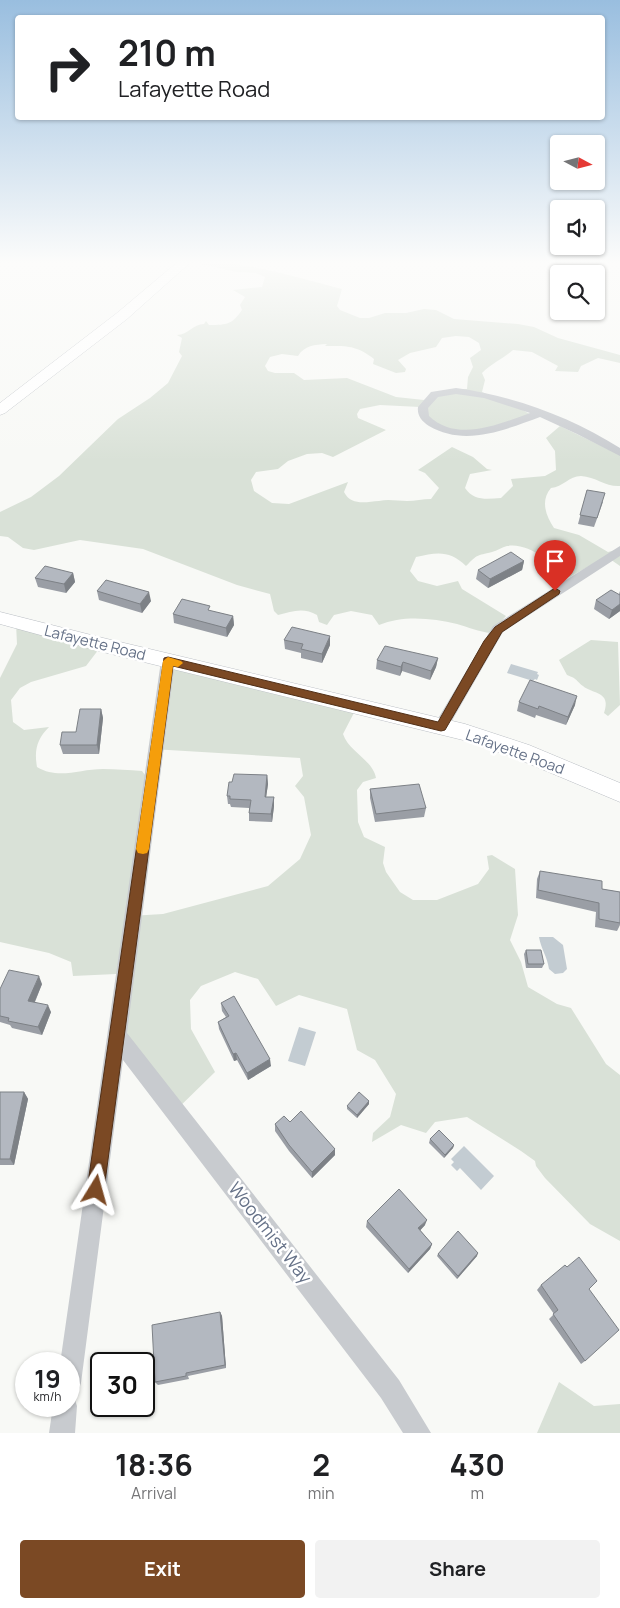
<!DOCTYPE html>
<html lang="en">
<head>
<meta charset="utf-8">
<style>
  :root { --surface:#fff; --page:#f2f2f2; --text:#202124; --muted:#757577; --accent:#7b4924 }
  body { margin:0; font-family:Manrope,sans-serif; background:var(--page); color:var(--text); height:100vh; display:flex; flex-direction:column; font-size:19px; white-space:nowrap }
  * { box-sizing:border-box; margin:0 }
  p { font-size:16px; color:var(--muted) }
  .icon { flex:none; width:28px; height:28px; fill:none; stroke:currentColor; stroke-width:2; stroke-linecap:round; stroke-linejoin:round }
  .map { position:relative; height:1433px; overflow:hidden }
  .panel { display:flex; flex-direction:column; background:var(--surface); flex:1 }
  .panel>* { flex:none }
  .hud { position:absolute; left:15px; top:15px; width:590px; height:105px; border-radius:5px; box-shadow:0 1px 4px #0004; background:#fff; color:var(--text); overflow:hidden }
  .needle { width:32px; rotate:97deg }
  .buttons { position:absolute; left:550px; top:135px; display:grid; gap:10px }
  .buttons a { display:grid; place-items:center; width:55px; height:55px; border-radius:5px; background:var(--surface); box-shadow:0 1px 4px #0004; font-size:25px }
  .speed { position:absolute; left:15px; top:1352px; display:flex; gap:10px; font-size:25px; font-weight:700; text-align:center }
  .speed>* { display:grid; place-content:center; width:65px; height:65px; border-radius:50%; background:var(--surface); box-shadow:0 1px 4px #0004; line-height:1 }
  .speed small { font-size:12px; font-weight:400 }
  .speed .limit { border:2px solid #111; border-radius:8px; background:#fff; color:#111 }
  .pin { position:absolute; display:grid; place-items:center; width:42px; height:42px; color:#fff; margin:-51px -21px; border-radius:50% 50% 50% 0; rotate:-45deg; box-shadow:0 0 5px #0007 }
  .pin .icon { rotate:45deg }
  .me { position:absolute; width:55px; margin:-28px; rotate:8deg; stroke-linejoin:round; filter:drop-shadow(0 0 4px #0008) }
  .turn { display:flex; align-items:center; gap:18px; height:105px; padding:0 20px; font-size:22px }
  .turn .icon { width:65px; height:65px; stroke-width:2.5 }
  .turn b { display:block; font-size:35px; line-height:42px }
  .eta { display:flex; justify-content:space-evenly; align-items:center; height:85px; text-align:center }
  .eta b { font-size:30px; font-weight:700; line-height:35px }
  .button { display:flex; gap:10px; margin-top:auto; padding:10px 20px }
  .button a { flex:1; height:58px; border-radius:5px; background:var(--accent); color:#fff; font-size:20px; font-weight:700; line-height:58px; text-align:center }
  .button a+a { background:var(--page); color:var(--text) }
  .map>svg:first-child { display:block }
  .green { fill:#d9e1d7; fill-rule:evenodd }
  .water { fill:#c3ccd2 }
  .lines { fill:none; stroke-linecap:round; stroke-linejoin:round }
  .secondary-casing { stroke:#babec4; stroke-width:1 }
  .street { fill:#c8cbcf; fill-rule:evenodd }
  .secondary { fill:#fff; fill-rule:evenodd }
  .wall { fill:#9a9ea5 }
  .shaded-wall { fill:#7d8186 }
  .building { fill:#b3b8c0; stroke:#7d8186 }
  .route { fill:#7b4924; stroke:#502f17 }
  .slow { fill:#f59e0b }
  .labels { text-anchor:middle; stroke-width:5; stroke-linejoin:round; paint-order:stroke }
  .street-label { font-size:15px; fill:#667288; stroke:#fff }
  .near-street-label { font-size:18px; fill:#667288; stroke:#fff }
</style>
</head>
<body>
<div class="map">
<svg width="620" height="1433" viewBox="0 0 620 1433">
  <rect width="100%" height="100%" fill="#f8f9f6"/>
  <g class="green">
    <path d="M195,261C245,261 295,277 342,289L337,306L340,310L360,318H369L385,313H406L424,309L436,310L454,319L518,324L534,327L558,338L620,355V363L598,358L581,366L578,372L555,371L558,366L532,352L513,350C503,359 492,363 482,373L485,380L482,392L514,405L533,416L469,433L441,430L420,407L380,405L360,409L357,414L358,418L386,430L333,457L322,453L307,454L288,461L278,469L256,472L251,480L254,491L272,503L289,504L348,482L344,492C351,506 366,502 379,501C388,499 398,501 407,501C415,501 423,499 431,499L439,488L425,473L418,470L452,447L473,457L487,469L492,470L470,474L465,488C474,501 486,499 501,498L513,486L511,479L545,476L556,470L555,451L546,438L560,426L620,455V486C606,487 596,477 581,476C569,476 563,487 551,488C540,501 546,516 554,528L579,535L608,552L616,550L620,552V566L607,557L603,558L570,577C552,565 530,542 507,546C502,547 497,551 492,552C476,556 478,554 466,566C450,550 437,552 416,557L410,571L418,581L437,586L458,581L462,589L506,616L491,633C479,632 468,627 457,624C432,618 403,615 379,625L372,615L351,611L334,615L327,625L319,622L317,615C304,607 292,611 278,615L274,611L270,594L237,585L143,549L80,540L34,550L23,548L8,537L0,536V512L31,497L59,476L118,419L150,398L168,383L182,356L179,352L182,338L177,335C188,335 193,324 204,324L206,321L209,325C228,325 232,324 242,310L240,305L245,297L233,290L262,287L265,277L256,273L237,272L192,262ZM456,336L469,337L479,343L481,350L470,358L473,367L468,377L467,389H455L433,394L424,400L396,397L347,378L304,380L294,373H275L268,371L265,366L270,357L282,354L298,356C305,345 314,345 327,344L325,346C347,346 356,345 374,359L373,364L396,373L405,372L406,369L398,360L410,353L436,347L442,338Z"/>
    <path d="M16,624L102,645L86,666L31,682L20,688L11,700L13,722L24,730L49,727C37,739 34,750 37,767C59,780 79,769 103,769C116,769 129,770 142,771L145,775L130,916L163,914L268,886L300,859L311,835L304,797L295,786L303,776L300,758L152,749L171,665L357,707L343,734C349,752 373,760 376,778L363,782L357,790L358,822L364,837L385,847L383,863L386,872L400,892L413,900H437L478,884L489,869L487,856L492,855L515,869L518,915L510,940L521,962L528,987L557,1004L571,1008L606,1064L620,1075V1241L590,1224L545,1178L536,1166L535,1161L521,1151L467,1117L435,1122L426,1133L401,1125L372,1142L373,1133L390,1117L396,1094L375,1060L357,1050L347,1009L299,995L276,1006L258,979L235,972L201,986L190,1000L191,1029L215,1072L170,1116L126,1062L116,974L73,976L71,962L49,953L0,942V678L17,644Z"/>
    <path d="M591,640L618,642L620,705L608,716L604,713C612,691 592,694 583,686C575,680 578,679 567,675L559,660Z"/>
    <polygon points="559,1382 594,1406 620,1404 620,1433 537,1433"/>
  </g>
  <g class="water">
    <polygon points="511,664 538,672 537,674 539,675 537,680 535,679 533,681 507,673"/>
    <path d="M539,937H553L563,945L567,969L563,973L555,974L549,969C547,956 541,949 539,937Z"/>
    <polygon points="299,1027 316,1032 305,1066 288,1061"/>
    <polygon points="464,1146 494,1176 481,1190 460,1168 457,1171 451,1165 454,1162 451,1159"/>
  </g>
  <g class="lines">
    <g class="secondary-casing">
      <g id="secondary">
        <polygon points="179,261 192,261 127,319 5,413 0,415 0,403 117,313"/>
        <polygon points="0,612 103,638 465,724 529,745 620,783 620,802 513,757 463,740 103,652 0,624"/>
      </g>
    </g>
    <g class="street">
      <path d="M456,388C514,396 571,417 620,448V456L577,434L540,417C504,430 465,447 429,426C421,421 417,415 418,407L431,392ZM456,394L484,398L530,413C500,424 457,443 429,416L428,408L438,397Z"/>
      <polygon points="620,546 620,556 503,632 446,731 441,733 436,731 433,727 493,626"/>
      <polygon points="168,656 173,657 175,661 127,1033 399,1380 431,1433 403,1433 381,1398 123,1060 81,1383 78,1392 69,1395 74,1397 77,1406 75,1433 49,1433 53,1406 69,1406 69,1364 60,1364 161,661 163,657"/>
    </g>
    <use href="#secondary" class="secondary"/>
  </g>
  <g class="wall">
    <polygon points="587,490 603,502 594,527 578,524"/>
    <polygon points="524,561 522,570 488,588 476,579 478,570"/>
    <polygon points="73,573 75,582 66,593 38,587 35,578"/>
    <polygon points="97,591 151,601 142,613 99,600"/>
    <polygon points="620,591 620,611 609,619 594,609 596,600 619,594"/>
    <polygon points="211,611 233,616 234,625 227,637 174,623 173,614"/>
    <polygon points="284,640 330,645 322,663 301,658 301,653 285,649"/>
    <polygon points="438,658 436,667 430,680 402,671 400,676 376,669 377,660"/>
    <polygon points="519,702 575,705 566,725 536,715 535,718 517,711"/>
    <polygon points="101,709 103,718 99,754 63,754 60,745 76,732"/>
    <polygon points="267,775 268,784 266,797 274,797 274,806 272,822 249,821 249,808 231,807 230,804 228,804 227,796 232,782"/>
    <polygon points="370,789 426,808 424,817 375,822 370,798"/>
    <polygon points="540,871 602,889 620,892 620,925 617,931 595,927 596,912 536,898 537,879"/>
    <polygon points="526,950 544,964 542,968 526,968 524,954"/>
    <polygon points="42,984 35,1002 51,1012 42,1035 12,1028 10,1025 0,1022 0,989"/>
    <polygon points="221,1003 271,1066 248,1080 237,1060 234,1061 219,1029 218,1022 226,1017 222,1011"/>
    <polygon points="0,1092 24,1092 28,1099 14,1165 0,1165"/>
    <polygon points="369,1101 369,1104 357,1118 347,1109 347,1106"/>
    <polygon points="290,1122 335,1149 335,1155 312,1178 289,1151 275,1131 275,1124"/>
    <polygon points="430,1139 454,1145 453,1148 444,1158 429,1143"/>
    <polygon points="367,1221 425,1225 420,1230 432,1244 430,1249 408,1273 366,1227"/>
    <polygon points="438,1254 477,1256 457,1279 437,1256"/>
    <polygon points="567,1267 589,1289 585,1361 581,1364 549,1319 554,1314 537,1290 541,1285"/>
    <polygon points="220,1312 222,1316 226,1368 188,1376 189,1379 158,1385 155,1382"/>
  </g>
  <g class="shaded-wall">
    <polygon points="524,561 522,570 488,588 490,579"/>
    <polygon points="73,573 75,582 66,593 64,584"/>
    <polygon points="149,592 151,601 142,613 140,604"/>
    <polygon points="620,604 620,611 609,619 612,610"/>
    <polygon points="233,616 234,625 227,637 226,628"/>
    <polygon points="330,636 330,645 322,663 322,654"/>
    <polygon points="438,658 436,667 430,680 431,671"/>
    <polygon points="403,662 402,671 400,676 401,667"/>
    <polygon points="577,696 575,705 566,725 568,717"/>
    <polygon points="101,709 103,718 99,754 97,745"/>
    <polygon points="267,775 268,784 265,805 265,797"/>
    <polygon points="274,797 274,806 272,822 271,814"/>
    <polygon points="39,976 42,984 32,1008 28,1001"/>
    <polygon points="48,1005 51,1012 42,1035 38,1027"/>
    <polygon points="236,1053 237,1060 234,1061 233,1054"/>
    <polygon points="270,1059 271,1066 248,1080 247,1073"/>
    <polygon points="24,1092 28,1099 14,1165 10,1159"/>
    <polygon points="369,1101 369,1104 357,1118 357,1115"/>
    <polygon points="454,1145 453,1148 444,1158 445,1155"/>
    <polygon points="335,1149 335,1155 312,1178 312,1172"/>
    <polygon points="427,1220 425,1225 417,1234 418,1228"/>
    <polygon points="432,1244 430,1249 408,1273 409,1269"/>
    <polygon points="478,1253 477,1256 457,1279 458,1276"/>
    <polygon points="220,1312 222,1316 226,1368 225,1365"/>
  </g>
  <g class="building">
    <polygon points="587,490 605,493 597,518 580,515"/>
    <polygon points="511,552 524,561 490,579 478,570"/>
    <polygon points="45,566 73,573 64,584 35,578"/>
    <polygon points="106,580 149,592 140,604 97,591"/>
    <polygon points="611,590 620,595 620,604 612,610 596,600"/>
    <polygon points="182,599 210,606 208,610 233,616 226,628 173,614"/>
    <polygon points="292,627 330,636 322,654 301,649 303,644 284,640"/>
    <polygon points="385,646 438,658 431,671 403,662 401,667 377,660"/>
    <polygon points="530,680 577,696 568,717 539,706 538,709 519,702"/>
    <polygon points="80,709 101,709 97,745 60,745 62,732 76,732"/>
    <polygon points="234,774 267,775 265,797 274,797 271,814 249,813 251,800 230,799 230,796 227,796 229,782 232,782"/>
    <polygon points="419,784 426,808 376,814 370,789"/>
    <polygon points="540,871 602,881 602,889 620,892 620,923 599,919 599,903 538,890"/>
    <polygon points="526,950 541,950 544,964 528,964"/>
    <polygon points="9,970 39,976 28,1001 48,1005 38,1027 8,1021 9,1018 0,1016 0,989"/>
    <polygon points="234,996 270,1059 247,1073 236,1053 233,1054 218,1022 229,1016 221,1003"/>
    <polygon points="0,1092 24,1092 10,1159 0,1159"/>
    <polygon points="359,1092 369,1101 357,1115 347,1106"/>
    <polygon points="301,1111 335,1149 312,1172 289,1145 275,1124 284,1116 290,1122"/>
    <polygon points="439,1130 454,1145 445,1155 430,1139"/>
    <polygon points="399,1189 427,1220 418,1228 432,1244 409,1269 367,1221"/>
    <polygon points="458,1231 478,1253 458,1276 438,1254"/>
    <polygon points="579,1257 597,1281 589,1289 619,1330 585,1361 553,1314 558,1310 541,1285 565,1265 567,1267"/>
    <polygon points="220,1312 225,1365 186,1373 186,1376 155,1382 152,1325"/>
  </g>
  <linearGradient id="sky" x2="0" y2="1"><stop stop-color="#99bedf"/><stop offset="0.57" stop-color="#fcfcfb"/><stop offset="1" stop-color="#fcfcfb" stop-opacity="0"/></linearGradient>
  <rect width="620" height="461" fill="url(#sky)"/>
  <polygon class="route" points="555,588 560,591 559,594 502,632 445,730 441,731 173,666 104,1190 102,1196 96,1198 90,1196 87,1190 164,658 168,657 438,722 484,641 495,627"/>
  <polygon class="slow" points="168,657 181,661 183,663 178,667 173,666 149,849 147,853 143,854 138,853 136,849 163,661"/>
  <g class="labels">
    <g class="street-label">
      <text transform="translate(95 643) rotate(14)" y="5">Lafayette Road</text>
      <text transform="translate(515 752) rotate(20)" y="5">Lafayette Road</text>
    </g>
    <g class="near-street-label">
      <text transform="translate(270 1233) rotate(52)" y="6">Woodmist Way</text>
    </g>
  </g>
</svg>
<div class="buttons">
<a><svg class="needle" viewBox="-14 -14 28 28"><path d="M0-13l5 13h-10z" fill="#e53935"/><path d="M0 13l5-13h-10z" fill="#757577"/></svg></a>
<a><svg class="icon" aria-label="sound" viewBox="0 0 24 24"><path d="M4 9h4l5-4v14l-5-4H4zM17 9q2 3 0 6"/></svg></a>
<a><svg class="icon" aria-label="search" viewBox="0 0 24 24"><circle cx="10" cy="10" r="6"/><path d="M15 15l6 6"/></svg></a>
</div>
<div class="speed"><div>19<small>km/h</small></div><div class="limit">30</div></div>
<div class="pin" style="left:555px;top:591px;background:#d93025"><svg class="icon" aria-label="arrive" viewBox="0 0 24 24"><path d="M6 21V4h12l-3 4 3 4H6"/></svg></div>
<svg class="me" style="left:96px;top:1190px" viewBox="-20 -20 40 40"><path d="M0-17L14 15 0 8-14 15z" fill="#7b4924" stroke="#fff" stroke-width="4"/></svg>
<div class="hud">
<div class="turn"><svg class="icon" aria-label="right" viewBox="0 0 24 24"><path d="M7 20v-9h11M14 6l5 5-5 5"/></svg><div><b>210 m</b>Lafayette Road</div></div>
</div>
</div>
<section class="panel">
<div class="eta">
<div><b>18:36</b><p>Arrival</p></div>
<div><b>2</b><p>min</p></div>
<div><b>430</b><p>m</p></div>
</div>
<div class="button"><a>Exit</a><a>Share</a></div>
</section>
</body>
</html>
